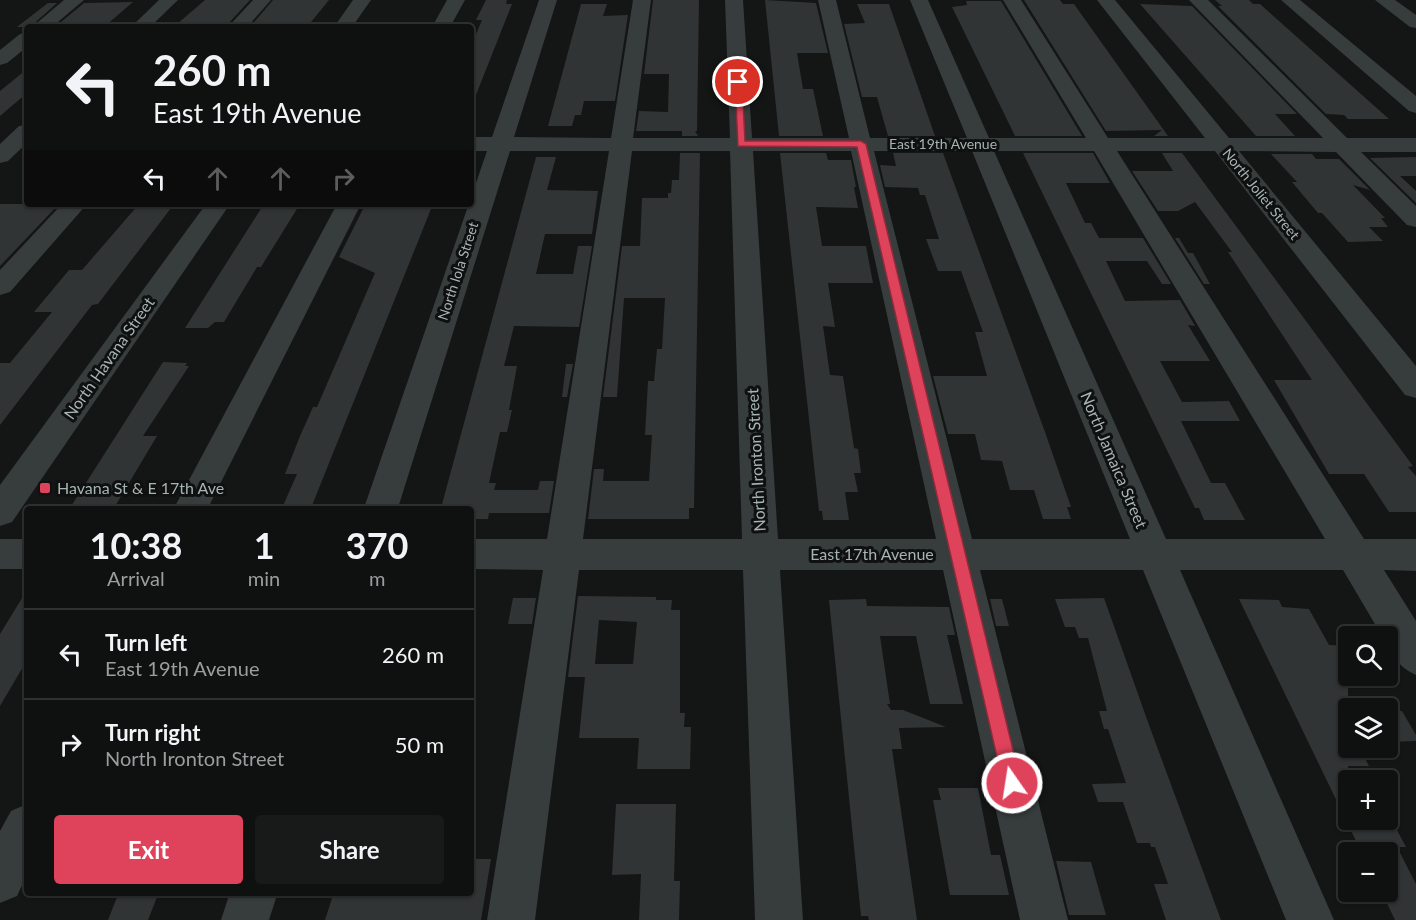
<!DOCTYPE html>
<html lang="en">
<head>
<meta charset="utf-8">
<style>
  :root { --surface:#0f1010; --page:#181919; --text:#f1f3f6; --muted:#9b9d9f; --line:#2f3030; --accent:#df425b }
  body { margin:0; font-family:Lato,sans-serif; background:var(--page); color:var(--text); height:100vh; display:flex; flex-direction:column; font-size:22px; white-space:nowrap }
  * { box-sizing:border-box; margin:0 }
  p { font-size:20px; color:var(--muted) }
  .icon { flex:none; width:33px; height:33px; fill:none; stroke:currentColor; stroke-width:2; stroke-linecap:round; stroke-linejoin:round }
  .map { position:relative; flex:1; overflow:hidden }
  .details { position:absolute; left:24px; top:506px; width:450px; height:390px; display:flex; flex-direction:column; background:var(--surface); border-radius:6px; box-shadow:0 2px 4px #0004,0 0 0 2px var(--line) }
  .details>* { flex:none }
  .banner { position:absolute; left:24px; top:24px; width:450px; height:183px; border-radius:6px; box-shadow:0 2px 4px #0004,0 0 0 2px var(--line); background:#0f1010; color:var(--text); overflow:hidden }
  .tools { position:absolute; left:1338px; top:626px; display:grid; gap:12px }
  .tools a { display:grid; place-items:center; width:60px; height:60px; border-radius:6px; background:var(--surface); box-shadow:0 2px 4px #0004,0 0 0 2px var(--line); font-size:30px }
  .pin { position:absolute; display:grid; place-items:center; width:51px; height:51px; color:#fff; margin:-26px; border:3px solid #fff; border-radius:50%; box-shadow:0 2px 6px #0007 }
  .me { position:absolute; width:66px; margin:-33px; rotate:347deg; stroke-linejoin:round; filter:drop-shadow(0 0 4px #0008) }
  .turn { display:flex; align-items:center; gap:21px; height:126px; padding:0 30px; font-size:27px }
  .turn .icon { width:78px; height:78px; stroke-width:2.5 }
  .turn b { display:block; font-size:42px; line-height:51px }
  .lanes { display:flex; align-items:center; height:57px; padding:0 30px; background:#0003; justify-content:center; gap:30px; direction:ltr }
  .lanes .off { opacity:.35 }
  .eta { display:flex; justify-content:space-evenly; align-items:center; height:102px; text-align:center }
  .eta b { font-size:36px; font-weight:700; line-height:42px }
  .cta { display:flex; gap:12px; margin-top:auto; padding:12px 30px }
  .cta a { flex:1; height:69px; border-radius:6px; background:var(--accent); color:#fff; font-size:24px; font-weight:700; line-height:69px; text-align:center }
  .cta a+a { background:var(--page); color:var(--text) }
  ul { padding:0; list-style:none }
  li { display:flex; align-items:center; gap:18px; height:90px; padding:0 30px; border-top:2px solid var(--line) }
  li div { flex:1 }
  li b { display:block; font-size:22px }
  li em { font-style:normal }
  .map>svg:first-child { display:block }
  .building { fill:#313434; fill-rule:evenodd }
  .lines { fill:none; stroke-linecap:round; stroke-linejoin:round }
  .minor { fill:#373c3c; fill-rule:evenodd }
  .route { fill:#df425b; stroke:#912b3b; stroke-width:1.5 }
  .poi-dot { fill:#df425b; stroke:#0f1010; stroke-width:2 }
  .labels { text-anchor:middle; stroke-width:6; stroke-linejoin:round; paint-order:stroke }
  .far-street-label { font-size:14px; fill:#a7b4b3; stroke:#0f1010 }
  .street-label { font-size:16px; fill:#a7b4b3; stroke:#0f1010 }
  .poi-label { font-size:16px; fill:#a7b4b3; stroke:#0f1010; text-anchor:start }
</style>
</head>
<body>
<div class="map">
<svg width="1416" height="920" viewBox="0 0 1416 920">
  <rect width="100%" height="100%" fill="#141515"/>
  <g class="building">
    <polygon points="205,0 250,0 227,25 176,25"/>
    <polygon points="273,0 329,0 307,27 250,27"/>
    <polygon points="486,0 507,0 506,4 512,4 472,105 471,46 482,20 476,20"/>
    <polygon points="653,0 699,0 697,131 695,131 698,136 682,136 682,131 636,131 639,111 668,112 669,74 644,74"/>
    <polygon points="765,0 816,3 828,53 797,53 803,89 813,89 823,136 779,136"/>
    <polygon points="1024,0 1060,0 1063,4 1074,4 1168,136 1154,136 1162,130 1106,131"/>
    <polygon points="1215,0 1249,0 1253,4 1260,4 1389,119 1348,119 1344,115 1326,114 1218,6 1222,6"/>
    <polygon points="966,1 1001,1 1082,136 1015,136 952,7 967,5"/>
    <polygon points="133,2 104,27 55,27 84,3"/>
    <polygon points="48,3 57,3 30,27 17,27"/>
    <polygon points="581,4 607,4 603,16 628,15 615,101 584,101 581,115 575,115 572,126 548,126"/>
    <polygon points="857,4 889,4 935,136 888,136 877,97 862,97 844,24 865,23"/>
    <polygon points="1140,4 1192,6 1297,114 1275,114 1295,136 1256,136"/>
    <polygon points="27,69 27,93 0,116 0,91"/>
    <polygon points="680,153 700,153 694,508 689,508 689,519 588,519 594,469 604,469 603,481 649,481 652,435 645,435 648,381 654,381 657,349 662,349 665,298 624,298 617,397 603,397 622,246 640,246 642,198 668,198 668,193 671,193 672,180 679,180"/>
    <polygon points="780,153 826,153 828,160 851,160 856,187 854,187 858,208 816,207 822,246 866,246 873,283 828,283 835,327 823,326 830,375 843,376 854,448 858,449 861,473 854,473 858,492 845,492 849,520 823,520 822,511 819,511"/>
    <polygon points="893,153 943,153 1045,432 1071,507 1067,507 1071,519 1043,519 1034,490 1010,490 1002,461 981,460 975,434 948,434 933,376 987,376 975,332 983,332 961,271 938,271 926,239 939,239 925,195 920,195 918,188 885,187 880,165 896,166"/>
    <polygon points="1023,153 1093,153 1110,183 1066,183 1085,223 1091,223 1099,238 1143,238 1171,284 1162,284 1147,261 1106,261 1125,301 1180,300 1195,326 1188,325 1210,361 1160,361 1182,402 1229,401 1240,421 1181,421 1211,483 1225,483 1245,520 1204,520 1199,508 1195,508"/>
    <polygon points="1162,153 1182,153 1413,466 1408,467 1416,476 1416,512 1389,512 1364,474 1329,474 1274,380 1312,380 1228,252 1232,252 1195,202 1178,211 1158,211 1132,171 1173,171"/>
    <polygon points="1271,154 1312,154 1316,159 1339,159 1370,190 1353,185 1385,218 1381,218 1388,227 1369,227 1383,241 1348,242 1322,213 1318,213 1292,182 1297,182"/>
    <polygon points="536,157 556,157 547,190 598,191 592,234 545,234 536,274 573,274 578,246 592,246 579,327 514,326 504,366 517,366 509,410 512,410 507,432 500,432 489,483 496,483 494,490 538,490 540,481 554,481 549,513 489,513 488,519 471,519 471,508 441,508"/>
    <polygon points="1416,157 1416,176 1400,176 1416,191 1416,203 1370,158"/>
    <polygon points="0,204 59,204 0,266"/>
    <polygon points="139,204 170,204 167,208 171,208 98,304 92,305 0,425 0,363 10,363 52,312 34,312 69,270 82,270"/>
    <polygon points="264,204 300,204 261,267 257,267 224,322 215,322 208,328 185,328"/>
    <polygon points="433,204 311,508 282,508 297,474 285,474 300,436 313,407 317,407 375,273 339,257 365,205"/>
    <polygon points="1175,238 1179,238 1188,253 1193,253 1210,284 1204,284"/>
    <polygon points="163,362 187,363 185,366 189,366 143,436 157,436 114,508 70,508"/>
    <polygon points="566,364 573,364 567,397 562,397"/>
    <polygon points="27,590 27,660 0,706 0,634"/>
    <path d="M578,596L656,597V600H672L671,610H680V713H685L684,727H691L690,769H637L639,738H579L585,677H568ZM599,620L637,622L633,664H595Z"/>
    <polygon points="513,598 536,598 532,624 508,624"/>
    <polygon points="1104,598 1149,725 1221,920 1166,920 1154,884 1168,884 1155,847 1151,847 1150,843 1137,843 1123,802 1098,802 1092,784 1126,783 1108,729 1104,729 1099,711 1107,711 1088,638 1079,638 1075,627 1065,627 1055,599"/>
    <polygon points="866,599 867,606 949,607 955,635 947,635 963,704 930,704 916,636 880,636 890,704 887,704 891,710 903,710 946,727 899,728 902,749 892,749 917,920 869,920 868,916 861,916 829,600"/>
    <polygon points="990,599 1002,599 1009,626 996,626"/>
    <polygon points="1239,599 1279,600 1282,607 1309,609 1329,645 1348,646 1348,747 1359,747 1369,766 1348,766 1348,819 1391,819 1406,847 1397,847 1416,884 1416,920 1395,920 1381,891 1388,891 1388,847 1359,847"/>
    <polygon points="1388,711 1402,711 1416,735 1416,741 1388,742"/>
    <polygon points="938,788 978,788 991,855 1000,855 1009,895 950,895 933,800 941,800"/>
    <polygon points="616,804 676,804 674,881 680,881 679,920 639,920 641,874 612,875"/>
    <polygon points="471,859 491,859 481,920 325,920 334,892 383,892 382,895 471,892"/>
    <polygon points="1056,861 1091,862 1106,915 1069,915"/>
    <polygon points="119,892 159,892 148,920 108,920"/>
  </g>
  <g class="lines">
    <g class="minor">
      <polygon points="64,0 84,0 52,27 32,27"/>
      <polygon points="159,0 178,0 150,27 131,27"/>
      <polygon points="253,0 271,0 247,27 228,27"/>
      <polygon points="353,0 371,0 352,27 334,27"/>
      <polygon points="447,0 465,0 450,27 432,27"/>
      <path d="M539,0H557L514,137L611,138L633,0H651L633,138H730L725,0H743L752,138H849L818,0H836L870,138H967L910,0H928L989,138H1086L1003,0H1021L1108,138H1205L1097,0H1115L1229,138H1323L1189,0H1208L1347,138H1416V152H1361L1416,206V227L1407,225L1336,152L1239,151L1416,366V398L1405,395L1215,151H1117L1364,539H1416V571L1384,570L1416,621V675C1400,668 1388,654 1388,636H1382L1343,570H1180L1334,920H1286L1143,570H980L1068,920H1020L943,570H780L803,920H755L743,570H579L535,920H487L543,570L471,569V539H547L609,151H510L398,508H364L487,151H471V137H492ZM632,151H730L742,539H583ZM753,151H851L936,539H778ZM874,151H972L1130,539H972ZM994,151H1094L1325,539H1166Z"/>
      <polygon points="1281,0 1300,0 1416,96 1416,113 1409,111"/>
      <polygon points="1375,0 1395,0 1416,15 1416,28 1410,27"/>
      <polygon points="27,32 27,47 7,63 0,65 0,50 20,34"/>
      <polygon points="27,125 27,143 8,161 0,163 0,144 19,126"/>
      <polygon points="62,204 87,204 10,292 0,295 0,270"/>
      <polygon points="206,204 230,204 12,522 0,526 0,485"/>
      <polygon points="337,204 361,204 208,508 174,508"/>
      <rect x="0" y="539" width="27" height="30"/>
      <polygon points="27,804 27,875 17,896 0,903 0,831 11,811"/>
      <polygon points="230,892 278,892 269,920 221,920"/>
    </g>
  </g>
  <polygon class="route" points="735,80 742,82 745,141 861,141 866,144 1021,783 1019,789 1012,792 1006,789 1003,783 857,147 738,146"/>
  <rect class="poi-dot" x="39" y="482" width="12" height="12" rx="3"/>
  <g class="labels">
    <g class="far-street-label">
      <text x="943" y="149">East 19th Avenue</text>
      <text transform="translate(1261 194) rotate(51)" y="5">North Joliet Street</text>
      <text transform="translate(458 271) rotate(-72)" y="5">North Iola Street</text>
    </g>
    <g class="street-label">
      <text transform="translate(109 358) rotate(-55)" y="6">North Havana Street</text>
      <text transform="translate(756 460) rotate(-93)" y="6">North Ironton Street</text>
      <text transform="translate(1114 460) rotate(67)" y="6">North Jamaica Street</text>
      <text x="872" y="560">East 17th Avenue</text>
    </g>
    <g class="poi-label">
      <text x="57" y="494">Havana St &amp; E 17th Ave</text>
    </g>
  </g>
</svg>
<div class="tools">
<a><svg class="icon" aria-label="search" viewBox="0 0 24 24"><circle cx="10" cy="10" r="6"/><path d="M15 15l6 6"/></svg></a>
<a><svg class="icon" aria-label="layers" viewBox="0 0 24 24"><path d="M12 4l9 5-9 5-9-5zM3 14l9 5 9-5"/></svg></a>
<a>+</a>
<a>−</a>
</div>
<div class="pin" style="left:738px;top:82px;background:#d93025"><svg class="icon" aria-label="arrive" viewBox="0 0 24 24"><path d="M6 21V4h12l-3 4 3 4H6"/></svg></div>
<svg class="me" style="left:1012px;top:783px" viewBox="-20 -20 40 40"><circle r="17" fill="#df425b" stroke="#fff" stroke-width="3"/><path d="M0-11L8 9 0 5-8 9z" fill="#fff"/></svg>
<div class="banner">
<div class="turn"><svg class="icon" aria-label="left" viewBox="0 0 24 24"><path d="M17 20v-9H6M10 6l-5 5 5 5"/></svg><div><b>260 m</b>East 19th Avenue</div></div>
<div class="lanes"><svg class="icon" aria-label="left" viewBox="0 0 24 24"><path d="M17 20v-9H6M10 6l-5 5 5 5"/></svg><svg class="icon off" aria-label="ahead" viewBox="0 0 24 24"><path d="M12 20V5M6 11l6-6 6 6"/></svg><svg class="icon off" aria-label="ahead" viewBox="0 0 24 24"><path d="M12 20V5M6 11l6-6 6 6"/></svg><svg class="icon off" aria-label="right" viewBox="0 0 24 24"><path d="M7 20v-9h11M14 6l5 5-5 5"/></svg></div>
</div>
<section class="details">
<div class="eta">
<div><b>10:38</b><p>Arrival</p></div>
<div><b>1</b><p>min</p></div>
<div><b>370</b><p>m</p></div>
</div>
<ul>
<li><svg class="icon" aria-label="left" viewBox="0 0 24 24"><path d="M17 20v-9H6M10 6l-5 5 5 5"/></svg><div><b>Turn left</b><p>East 19th Avenue</p></div><em>260 m</em></li>
<li><svg class="icon" aria-label="right" viewBox="0 0 24 24"><path d="M7 20v-9h11M14 6l5 5-5 5"/></svg><div><b>Turn right</b><p>North Ironton Street</p></div><em>50 m</em></li>
</ul>
<div class="cta"><a>Exit</a><a>Share</a></div>
</section>
</div>
</body>
</html>
